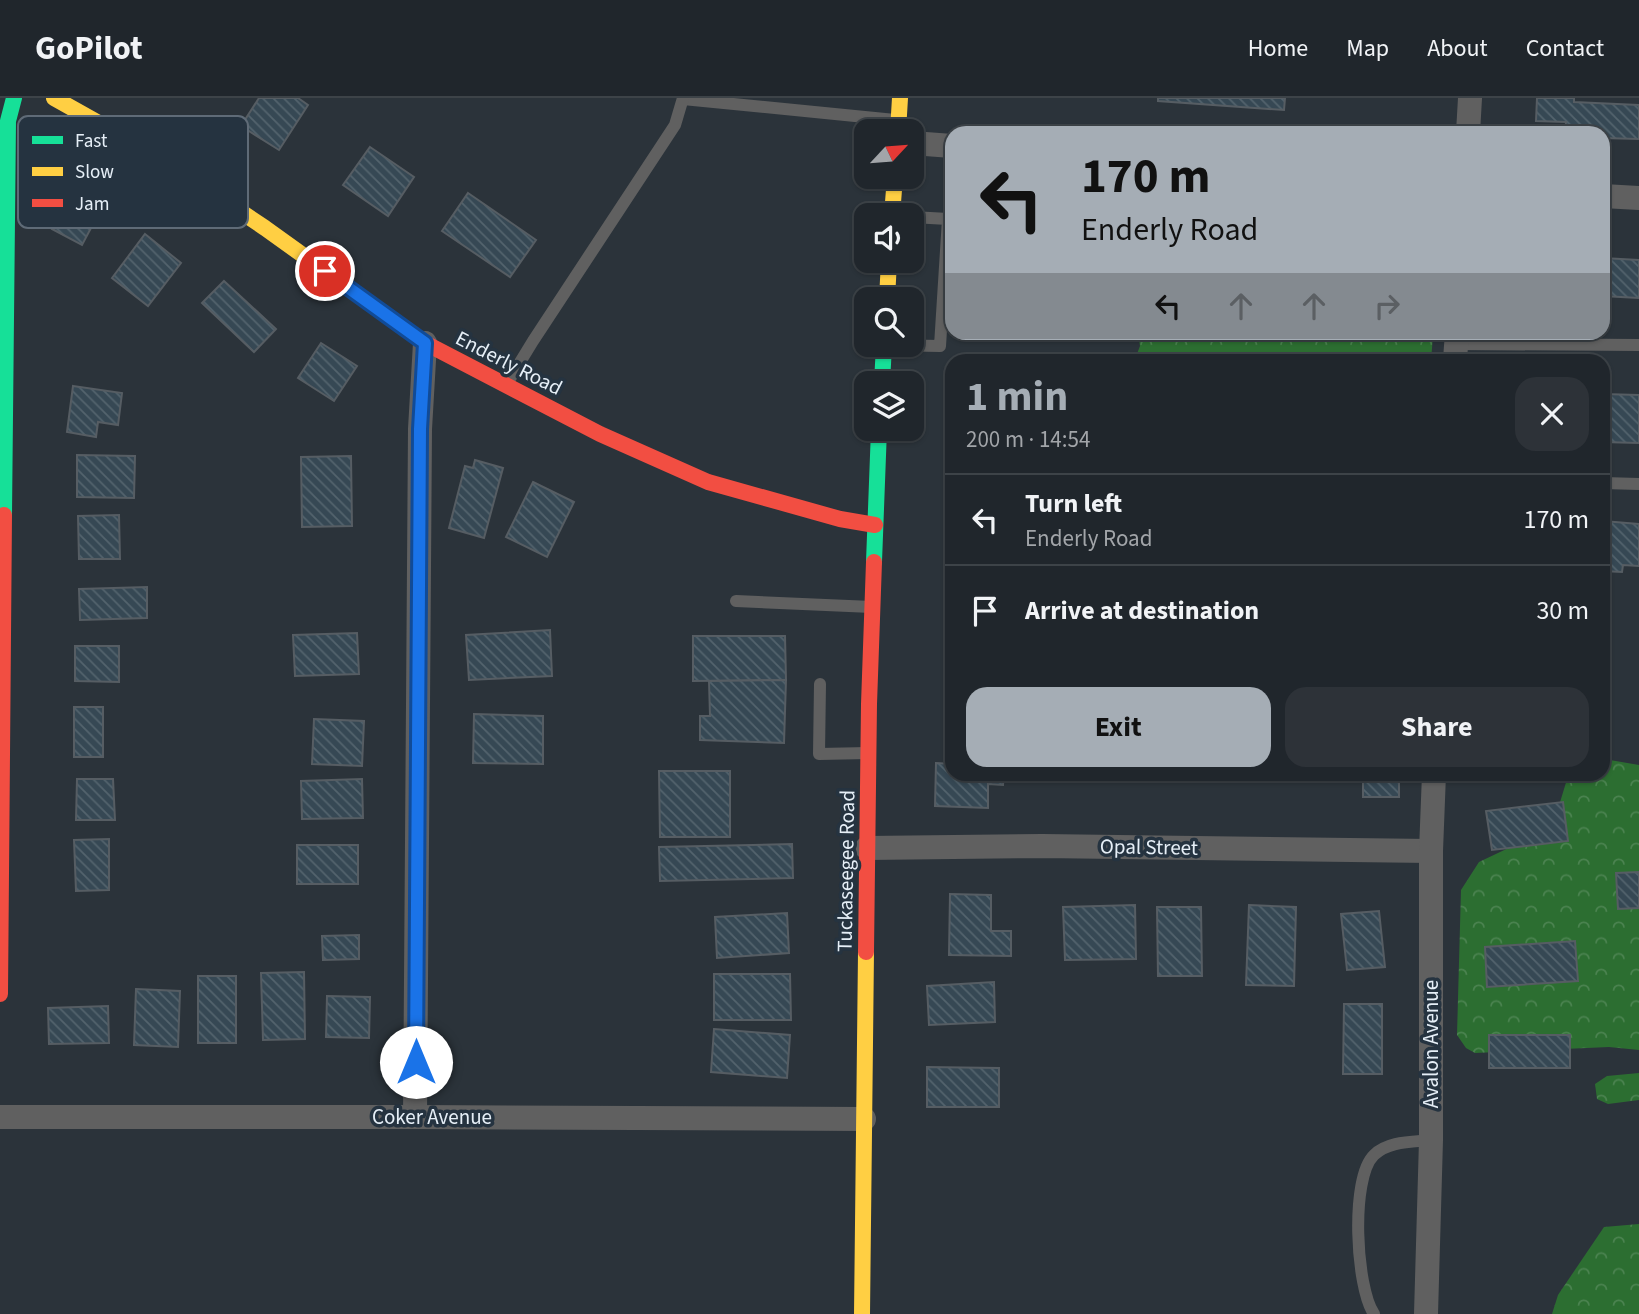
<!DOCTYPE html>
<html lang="en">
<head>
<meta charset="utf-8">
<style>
  :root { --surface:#20262c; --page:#2d3238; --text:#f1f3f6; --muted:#a2a5a9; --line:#3d4348; --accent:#a5adb5 }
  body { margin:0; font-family:"Source Sans 3",sans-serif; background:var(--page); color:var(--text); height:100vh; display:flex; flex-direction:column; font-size:26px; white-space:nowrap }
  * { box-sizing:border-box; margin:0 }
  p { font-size:23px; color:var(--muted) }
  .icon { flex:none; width:38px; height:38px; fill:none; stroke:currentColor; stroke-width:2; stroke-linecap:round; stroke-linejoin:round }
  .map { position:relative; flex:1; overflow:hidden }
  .sheet { position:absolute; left:945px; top:256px; width:665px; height:427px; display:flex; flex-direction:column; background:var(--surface); border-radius:21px; box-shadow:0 2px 5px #0004,0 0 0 2px var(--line) }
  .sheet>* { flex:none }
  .top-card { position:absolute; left:945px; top:28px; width:665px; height:214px; border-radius:21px; box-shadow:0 2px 5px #0004,0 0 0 2px var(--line); background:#a5adb5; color:#111; overflow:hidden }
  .needle { width:46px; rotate:64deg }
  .buttons { position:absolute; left:854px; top:21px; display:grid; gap:14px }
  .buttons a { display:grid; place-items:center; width:70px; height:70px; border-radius:14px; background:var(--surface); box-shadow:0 2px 5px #0004,0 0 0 2px var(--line); font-size:35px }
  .pin { position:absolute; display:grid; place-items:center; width:60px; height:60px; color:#fff; margin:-30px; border:4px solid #fff; border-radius:50%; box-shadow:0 2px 7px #0007 }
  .me { position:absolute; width:77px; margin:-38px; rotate:0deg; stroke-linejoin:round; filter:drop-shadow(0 0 5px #0008) }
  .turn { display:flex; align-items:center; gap:24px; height:147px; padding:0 21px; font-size:32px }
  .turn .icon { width:91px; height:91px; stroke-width:2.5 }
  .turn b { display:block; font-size:49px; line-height:60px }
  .lanes { display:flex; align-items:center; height:66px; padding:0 21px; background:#0003; justify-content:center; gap:35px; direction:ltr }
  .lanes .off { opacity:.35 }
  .round { display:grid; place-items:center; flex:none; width:74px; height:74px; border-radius:21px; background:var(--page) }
  .overview { display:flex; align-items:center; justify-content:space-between; height:119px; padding:0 21px }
  h1 { font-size:42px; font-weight:700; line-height:52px; color:var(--accent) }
  .primary-button { display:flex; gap:14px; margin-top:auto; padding:14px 21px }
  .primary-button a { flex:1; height:80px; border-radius:21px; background:var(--accent); color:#111; font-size:28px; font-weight:700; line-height:80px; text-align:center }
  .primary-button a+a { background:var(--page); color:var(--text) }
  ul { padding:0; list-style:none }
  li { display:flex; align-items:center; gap:21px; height:91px; padding:0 21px; border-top:2px solid var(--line) }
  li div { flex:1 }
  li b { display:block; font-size:26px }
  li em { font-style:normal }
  header { display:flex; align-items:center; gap:42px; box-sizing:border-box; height:98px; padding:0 35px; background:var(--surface); border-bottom:2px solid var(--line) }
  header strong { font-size:33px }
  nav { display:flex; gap:38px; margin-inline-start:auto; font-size:24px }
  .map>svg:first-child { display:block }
  .forest { fill:url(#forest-crowns) }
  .building { fill:url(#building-back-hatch); stroke:#565d63; stroke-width:2 }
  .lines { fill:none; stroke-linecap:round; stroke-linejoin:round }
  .lane { stroke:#606060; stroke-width:12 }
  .street { stroke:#606060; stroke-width:24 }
  .fast { stroke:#16e098; stroke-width:16 }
  .slow { stroke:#ffcf43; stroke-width:16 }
  .jam { stroke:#f24e42; stroke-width:16 }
  .route-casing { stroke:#114b97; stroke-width:18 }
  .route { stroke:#1a73e8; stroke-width:12 }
  .labels { text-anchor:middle; stroke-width:7; stroke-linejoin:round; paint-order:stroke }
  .street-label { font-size:21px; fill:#e6eff7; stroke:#253340 }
  .key { fill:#253340; stroke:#5f6b77; stroke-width:2 }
  .key-label { font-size:19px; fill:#e6eff7 }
</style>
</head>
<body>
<header>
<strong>GoPilot</strong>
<nav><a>Home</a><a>Map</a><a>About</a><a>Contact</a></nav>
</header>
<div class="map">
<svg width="1639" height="1216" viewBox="0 0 1639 1216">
  <defs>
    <pattern id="forest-crowns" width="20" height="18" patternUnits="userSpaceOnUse" patternTransform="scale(1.75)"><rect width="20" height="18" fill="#2c6e31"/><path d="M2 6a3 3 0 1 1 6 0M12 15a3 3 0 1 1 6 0" fill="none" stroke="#4b8350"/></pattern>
    <pattern id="building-back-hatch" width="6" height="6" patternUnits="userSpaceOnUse" patternTransform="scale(1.75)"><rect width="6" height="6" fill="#364854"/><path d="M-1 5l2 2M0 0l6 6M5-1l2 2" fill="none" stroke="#53636d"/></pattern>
  </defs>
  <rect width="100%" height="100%" fill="#2b333a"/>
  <g class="forest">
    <polygon points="1430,235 1433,238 1431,262 1074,262 1130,259 1137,256 1140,248 1138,235"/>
    <polygon points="1604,661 1639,667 1639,952 1609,949 1475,955 1466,950 1457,937 1461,792 1479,764 1540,735 1554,724 1568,678 1573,676 1603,676"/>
    <polygon points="1639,975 1639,1002 1608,1006 1597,1001 1595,986 1607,978"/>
    <polygon points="1639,1126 1639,1216 1552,1216 1558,1197 1604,1129"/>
  </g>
  <g class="building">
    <polygon points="259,0 298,0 308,7 279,52 241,28"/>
    <polygon points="1158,0 1285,0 1284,12 1158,3"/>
    <polygon points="1537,0 1574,0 1574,4 1639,7 1639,41 1603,40 1603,35 1565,35 1566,24 1536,23"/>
    <polygon points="370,49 414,79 388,118 343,87"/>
    <polygon points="79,81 108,98 82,147 52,131"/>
    <polygon points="468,95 536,142 510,179 442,133"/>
    <polygon points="145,136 181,165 148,208 112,180"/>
    <polygon points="1603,160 1639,162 1639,200 1603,198"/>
    <polygon points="952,172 952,207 948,207"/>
    <polygon points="224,183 276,231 254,254 202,205"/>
    <polygon points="321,245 357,268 334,303 298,280"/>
    <polygon points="73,288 122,295 118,327 98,324 96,339 67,334"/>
    <polygon points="1603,296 1639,297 1639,345 1603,344"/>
    <polygon points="77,357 135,358 134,400 77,399"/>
    <polygon points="351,358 352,428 302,429 301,359"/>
    <polygon points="475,362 503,370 484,440 449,430 465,368 473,370"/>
    <polygon points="533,384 574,404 547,459 506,439"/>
    <polygon points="119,417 120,461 79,461 78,418"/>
    <polygon points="1603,423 1639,426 1639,468 1623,467 1622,474 1603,473"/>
    <polygon points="147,489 147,520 80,522 79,491"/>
    <polygon points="550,532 552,578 469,582 466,537"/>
    <polygon points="357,535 359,576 295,578 293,537"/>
    <polygon points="693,538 785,538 786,582 693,583"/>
    <polygon points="75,548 119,548 119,584 75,583"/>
    <polygon points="786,582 784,645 700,642 700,618 710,618 709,583"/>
    <rect x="74" y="609" width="29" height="50"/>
    <polygon points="474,616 543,618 543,666 473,665"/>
    <polygon points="314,621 364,623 362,668 312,666"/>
    <polygon points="936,665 952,666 952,676 1004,676 1003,687 988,686 988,710 935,708"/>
    <polygon points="659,673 730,673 730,739 660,739"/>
    <polygon points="1158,676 1232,676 1232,678 1159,683"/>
    <polygon points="1253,676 1312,676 1312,680 1253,682"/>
    <rect x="1363" y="676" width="36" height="23"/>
    <polygon points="77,681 113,681 115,722 76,722"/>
    <polygon points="362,681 363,720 302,721 301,683"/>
    <polygon points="1563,704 1568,743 1492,752 1486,713"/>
    <polygon points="109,741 109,792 76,793 74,742"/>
    <polygon points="792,746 793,780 660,783 659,749"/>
    <rect x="297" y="747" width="61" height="39"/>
    <polygon points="1639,774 1639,810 1618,811 1616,775"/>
    <polygon points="950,796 991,797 991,833 1011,833 1011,858 949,857"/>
    <polygon points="1135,807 1136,861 1065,862 1063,809"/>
    <polygon points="1249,807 1296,809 1294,888 1246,887"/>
    <polygon points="1157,809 1201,809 1202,878 1158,878"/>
    <polygon points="1379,813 1385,869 1347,872 1341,816"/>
    <polygon points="787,815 789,855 717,860 715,819"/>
    <polygon points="359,837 359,861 323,862 322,838"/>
    <polygon points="1575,843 1578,883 1487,889 1485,849"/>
    <polygon points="304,874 305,941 263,942 261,875"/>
    <polygon points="714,876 790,876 791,922 714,922"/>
    <rect x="198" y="878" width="38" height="67"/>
    <polygon points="994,884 995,924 929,927 927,888"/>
    <polygon points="136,891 180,893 178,949 134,947"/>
    <polygon points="327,898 370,899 369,940 326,939"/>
    <polygon points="1344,906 1382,906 1382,976 1343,976"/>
    <polygon points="108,908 109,945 49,946 48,910"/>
    <polygon points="714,931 790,937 787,980 711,974"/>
    <rect x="1489" y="937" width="81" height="33"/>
    <polygon points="927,969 999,970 999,1009 927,1009"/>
  </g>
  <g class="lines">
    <g class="lane">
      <polyline points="683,1 895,22"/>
      <polyline points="1456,246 1639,247"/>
      <polyline points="887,247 940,248 948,121 912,119"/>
      <polyline points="508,284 533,243 675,27 683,0"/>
      <polyline points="1603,385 1639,386"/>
      <polyline points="736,503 872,509"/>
      <polyline points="820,586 819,656 868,655"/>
      <path d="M1374,1216C1356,1190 1350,1080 1374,1057C1388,1043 1412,1044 1431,1042"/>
    </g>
    <g class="street">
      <polyline points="1468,35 1470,0"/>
      <polyline points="912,45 952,48"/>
      <polyline points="1603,98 1639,100"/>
      <polyline points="1455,262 1457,234"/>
      <polyline points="867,750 1042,748 1431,753"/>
      <polyline points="0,1019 415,1019 864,1021"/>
      <polyline points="415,1019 420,331 425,245"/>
      <polyline points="1426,1216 1431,1042 1431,753 1434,676"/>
    </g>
    <g class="fast">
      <polyline points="882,285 884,247"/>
      <polyline points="4,417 8,23 14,0"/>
      <polyline points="874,464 879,331"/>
    </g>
    <g class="slow">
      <polyline points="54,0 161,60 265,130 389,219"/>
      <polyline points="898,33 900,0"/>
      <polyline points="892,117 895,79"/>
      <polyline points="887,201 889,163"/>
      <polyline points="862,1216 866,854"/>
    </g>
    <g class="jam">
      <polyline points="389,219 425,245 600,336 708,384 840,421 875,427"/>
      <polyline points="866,854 869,606 874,464"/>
      <polyline points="0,896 4,417"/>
    </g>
  </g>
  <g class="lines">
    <g class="route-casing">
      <polyline id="route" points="325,173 425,245 420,331 416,964"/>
    </g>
    <use href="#route" class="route"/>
  </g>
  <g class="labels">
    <g class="street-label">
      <text transform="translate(509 265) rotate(27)" y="7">Enderly Road</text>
      <text transform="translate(1149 749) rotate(1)" y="7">Opal Street</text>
      <text transform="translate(846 773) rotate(-89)" y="7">Tuckaseegee Road</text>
      <text transform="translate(1431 946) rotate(-90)" y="7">Avalon Avenue</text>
      <text x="432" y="1026">Coker Avenue</text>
    </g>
  </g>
  <rect x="18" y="18" width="230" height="112" rx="10" class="key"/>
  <rect x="32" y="38" width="31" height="8" fill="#16e098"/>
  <rect x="32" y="69" width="31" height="9" fill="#ffcf43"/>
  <rect x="32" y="101" width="31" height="8" fill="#f24e42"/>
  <g class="key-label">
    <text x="75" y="49">Fast</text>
    <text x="75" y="80">Slow</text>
    <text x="75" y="112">Jam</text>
  </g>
</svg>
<div class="buttons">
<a><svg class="needle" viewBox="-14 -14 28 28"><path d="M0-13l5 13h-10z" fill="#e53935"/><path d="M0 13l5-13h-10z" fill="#a2a5a9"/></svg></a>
<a><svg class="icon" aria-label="sound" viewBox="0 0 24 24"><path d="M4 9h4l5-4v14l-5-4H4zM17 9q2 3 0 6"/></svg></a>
<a><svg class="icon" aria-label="search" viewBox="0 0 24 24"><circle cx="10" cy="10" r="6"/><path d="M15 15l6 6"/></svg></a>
<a><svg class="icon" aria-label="layers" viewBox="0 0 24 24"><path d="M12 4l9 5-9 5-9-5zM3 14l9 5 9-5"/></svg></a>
</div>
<div class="pin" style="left:325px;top:173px;background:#d93025"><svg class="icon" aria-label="arrive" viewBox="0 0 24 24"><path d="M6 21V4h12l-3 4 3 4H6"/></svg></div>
<svg class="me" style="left:416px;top:964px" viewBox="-20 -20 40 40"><circle r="19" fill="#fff"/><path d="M0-13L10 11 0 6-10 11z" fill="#1a73e8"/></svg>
<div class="top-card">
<div class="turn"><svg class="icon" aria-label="left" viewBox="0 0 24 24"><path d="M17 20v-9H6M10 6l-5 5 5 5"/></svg><div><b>170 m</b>Enderly Road</div></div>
<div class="lanes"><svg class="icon" aria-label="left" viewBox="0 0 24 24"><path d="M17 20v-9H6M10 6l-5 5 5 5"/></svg><svg class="icon off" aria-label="ahead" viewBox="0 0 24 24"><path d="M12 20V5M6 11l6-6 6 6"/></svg><svg class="icon off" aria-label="ahead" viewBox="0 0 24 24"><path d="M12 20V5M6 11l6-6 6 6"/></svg><svg class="icon off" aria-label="right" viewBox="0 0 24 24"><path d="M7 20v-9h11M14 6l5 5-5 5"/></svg></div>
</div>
<section class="sheet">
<div class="overview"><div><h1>1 min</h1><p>200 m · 14:54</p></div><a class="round"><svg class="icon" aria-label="close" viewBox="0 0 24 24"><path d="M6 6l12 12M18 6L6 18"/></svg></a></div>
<ul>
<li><svg class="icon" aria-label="left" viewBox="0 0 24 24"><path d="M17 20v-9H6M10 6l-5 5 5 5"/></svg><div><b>Turn left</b><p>Enderly Road</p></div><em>170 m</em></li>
<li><svg class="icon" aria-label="arrive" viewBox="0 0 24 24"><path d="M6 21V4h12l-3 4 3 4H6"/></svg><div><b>Arrive at destination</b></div><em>30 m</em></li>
</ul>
<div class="primary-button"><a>Exit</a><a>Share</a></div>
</section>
</div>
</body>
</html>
